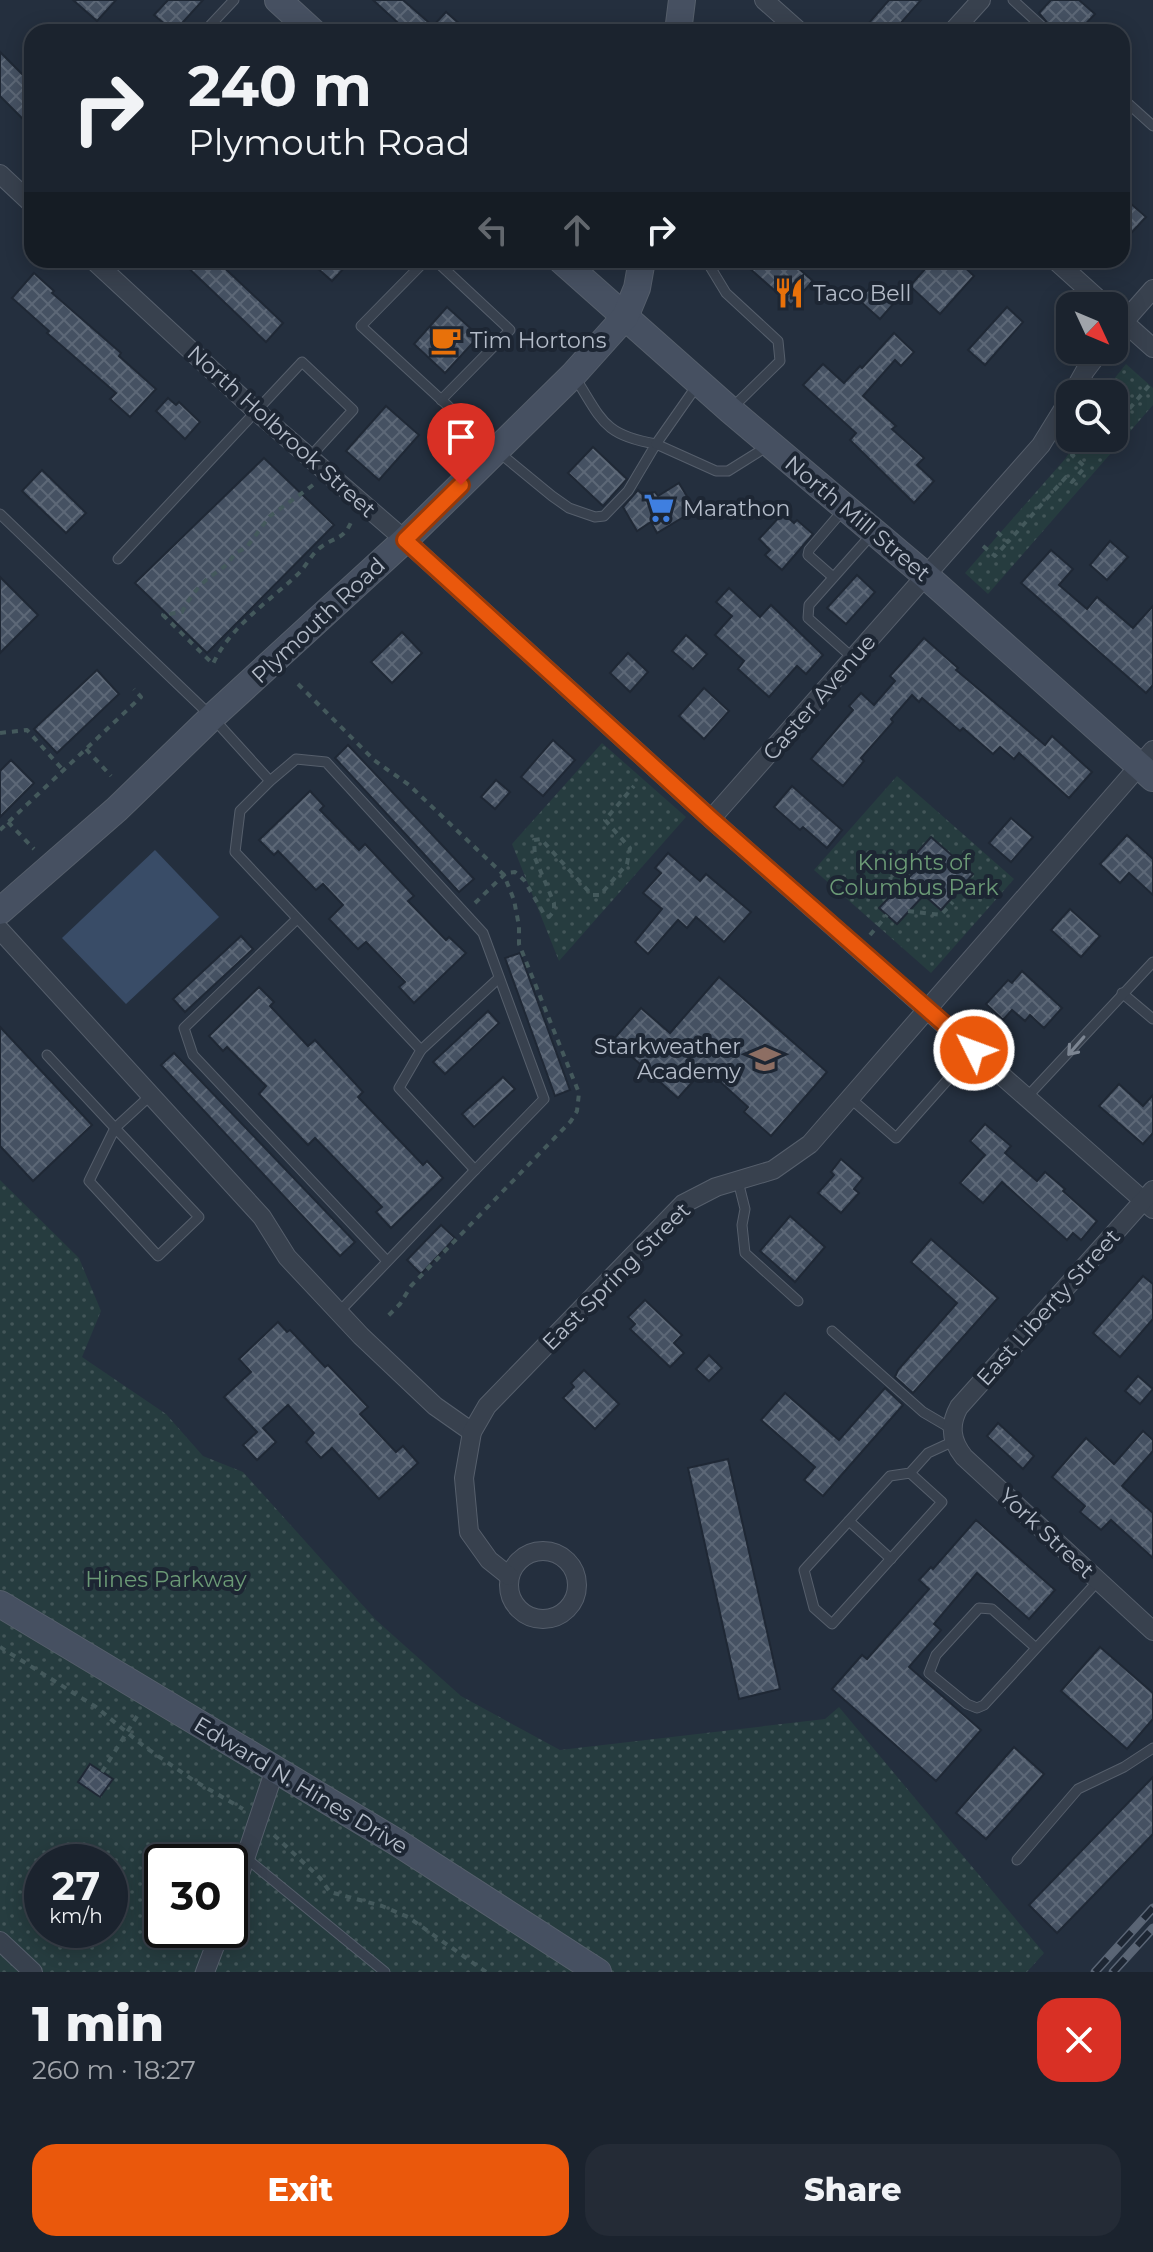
<!DOCTYPE html>
<html lang="en">
<head>
<meta charset="utf-8">
<style>
  :root { --surface:#1b232e; --page:#242b36; --text:#f1f3f6; --muted:#a0a4aa; --line:#39404a; --accent:#ea580c }
  body { margin:0; font-family:Montserrat,sans-serif; background:var(--page); color:var(--text); height:100vh; display:flex; flex-direction:column; font-size:30px; white-space:nowrap }
  * { box-sizing:border-box; margin:0 }
  p { font-size:26px; color:var(--muted) }
  .icon { flex:none; width:44px; height:44px; fill:none; stroke:currentColor; stroke-width:2; stroke-linecap:round; stroke-linejoin:round }
  .map { position:relative; height:1972px; overflow:hidden }
  .details { display:flex; flex-direction:column; background:var(--surface); flex:1 }
  .details>* { flex:none }
  .top-card { position:absolute; left:24px; top:24px; width:1106px; height:244px; border-radius:24px; box-shadow:0 4px 20px #0003,0 0 0 2px var(--line); background:#1b232e; color:var(--text); overflow:hidden }
  .needle { width:52px; rotate:134deg }
  .tools { position:absolute; left:1056px; top:292px; display:grid; gap:16px }
  .tools a { display:grid; place-items:center; width:72px; height:72px; border-radius:16px; background:var(--surface); box-shadow:0 4px 20px #0003,0 0 0 2px var(--line); font-size:40px }
  .speed { position:absolute; left:24px; top:1844px; display:flex; gap:16px; font-size:40px; font-weight:700; text-align:center }
  .speed>* { display:grid; place-content:center; width:104px; height:104px; border-radius:50%; background:var(--surface); box-shadow:0 4px 20px #0003,0 0 0 2px var(--line); line-height:1 }
  .speed small { font-size:20px; font-weight:400 }
  .speed .limit { border:4px solid #111; border-radius:12px; background:#fff; color:#111 }
  .pin { position:absolute; display:grid; place-items:center; width:68px; height:68px; color:#fff; margin:-82px -34px; border-radius:50% 50% 50% 0; rotate:-45deg; box-shadow:0 0 8px #0007 }
  .pin .icon { rotate:45deg }
  .me { position:absolute; width:88px; margin:-44px; rotate:312deg; stroke-linejoin:round; filter:drop-shadow(0 0 6px #0008) }
  .turn { display:flex; align-items:center; gap:28px; height:168px; padding:0 32px; font-size:36px }
  .turn .icon { width:104px; height:104px; stroke-width:2.5 }
  .turn b { display:block; font-size:56px; line-height:68px }
  .lanes { display:flex; align-items:center; height:76px; padding:0 32px; background:#0003; justify-content:center; gap:40px; direction:ltr }
  .lanes .off { opacity:.35 }
  .round { display:grid; place-items:center; flex:none; width:84px; height:84px; border-radius:24px; background:var(--page) }
  .summary { display:flex; align-items:center; justify-content:space-between; height:136px; padding:0 32px }
  h1 { font-size:48px; font-weight:800; line-height:60px }
  .cta { display:flex; gap:16px; margin-top:auto; padding:16px 32px }
  .cta a { flex:1; height:92px; border-radius:24px; background:var(--accent); color:#fff; font-size:32px; font-weight:800; line-height:92px; text-align:center }
  .cta a+a { background:var(--page); color:var(--text) }
  .map>svg:first-child { display:block }
  .park { fill:url(#park-dots); fill-rule:evenodd }
  .water { fill:#394c67 }
  .building { fill:url(#building-cross-hatch); stroke:#1f2835; stroke-width:2 }
  .lines { fill:none; stroke-linecap:round; stroke-linejoin:round }
  .lane-casing { stroke:#565f6c; stroke-width:11 }
  .street-casing { stroke:#565f6c; stroke-width:20 }
  .secondary-casing { stroke:#565f6c; stroke-width:28 }
  .path { stroke:#44595c; stroke-width:4; stroke-dasharray:6 6; stroke-linecap:butt }
  .lane { stroke:#38414e; stroke-width:9 }
  .street { stroke:#38414e; stroke-width:18 }
  .secondary { stroke:#465061; stroke-width:26 }
  .rail-casing { stroke:#5a6575; stroke-width:9 }
  .rail { stroke:#1d2633; stroke-width:6; stroke-dasharray:18; stroke-linecap:butt }
  .oneway { stroke:#7c8592 }
  .route-casing { stroke:#983908; stroke-width:20 }
  .route { stroke:#ea580c; stroke-width:14 }
  .labels { text-anchor:middle; stroke-width:8; stroke-linejoin:round; paint-order:stroke }
  .poi-label { font-size:22px; fill:#b4bcc9; stroke:#1d2633; text-anchor:start }
  .street-label { font-size:22px; fill:#b4bcc9; stroke:#1d2633 }
  .park-label { font-size:22px; fill:#6b9a76; stroke:#1d2633 }
</style>
</head>
<body>
<div class="map">
<svg width="1153" height="1972" viewBox="0 0 1153 1972">
  <defs>
    <pattern id="park-dots" width="8" height="8" patternUnits="userSpaceOnUse" patternTransform="scale(2)"><rect width="8" height="8" fill="#263c3f"/><path d="M2 2h.1M6 6h.1" fill="none" stroke="#435659" stroke-width="1.8" stroke-linecap="round"/></pattern>
    <pattern id="building-cross-hatch" width="8" height="8" patternUnits="userSpaceOnUse" patternTransform="scale(2)"><rect width="8" height="8" fill="#455162"/><path d="M0 0l8 8M0 8l8-8" fill="none" stroke="#5d6877"/></pattern>
  </defs>
  <rect width="100%" height="100%" fill="#242f3e"/>
  <g class="park">
    <polygon points="1126,364 1153,388 1153,405 988,594 965,573 1065,459 1079,438 1114,438 1114,394 1102,394"/>
    <polygon points="602,743 686,817 559,961 512,844"/>
    <polygon points="897,776 1014,879 931,973 814,870"/>
    <path d="M0,1180L79,1258L101,1311L82,1357L166,1414L203,1456L243,1472L376,1620L461,1696L560,1750L825,1719L839,1707L1044,1953L1027,1972H0ZM42,1862H110V1930H42ZM162,1862H230V1930H162Z"/>
  </g>
  <polygon class="water" points="155,850 219,917 126,1004 62,938"/>
  <g class="building">
    <polygon points="73,0 116,0 97,21"/>
    <polygon points="168,0 203,0 174,32 154,15"/>
    <polygon points="373,0 403,0 433,26 446,12 469,32 408,32"/>
    <polygon points="889,0 921,0 893,32 861,32"/>
    <polygon points="1051,0 1079,0 1095,14 1078,32 1055,32 1039,13"/>
    <polygon points="0,52 32,84 32,128 0,96"/>
    <polygon points="1122,196 1146,217 1122,243"/>
    <polygon points="180,260 216,260 283,323 266,342"/>
    <polygon points="308,260 345,260 347,265 332,281"/>
    <polygon points="740,260 789,260 813,281 791,305"/>
    <polygon points="933,260 957,260 974,276 940,314 910,286"/>
    <polygon points="34,273 54,291 52,293 121,353 119,356 156,389 130,417 110,399 116,393 47,333 49,331 12,298"/>
    <polygon points="874,283 895,302 880,319 859,300"/>
    <polygon points="447,307 479,336 445,373 414,344"/>
    <polygon points="1007,307 1023,322 985,365 968,350"/>
    <polygon points="894,333 914,352 901,366 895,360 863,396 896,426 892,429 924,458 917,465 934,481 914,503 850,440 856,433 803,385 823,364 844,383 860,366 862,368"/>
    <polygon points="168,398 176,405 179,402 200,422 185,439 156,411"/>
    <polygon points="386,406 419,435 379,480 346,451"/>
    <polygon points="593,447 627,479 603,506 568,473"/>
    <polygon points="264,458 334,525 207,653 135,583"/>
    <polygon points="42,470 86,513 66,533 22,491"/>
    <polygon points="679,483 695,510 657,533 651,522 637,531 623,507 638,490 643,495 655,492 658,496"/>
    <polygon points="783,513 794,523 797,520 813,534 782,570 765,555 770,550 759,539"/>
    <polygon points="1110,541 1128,557 1107,580 1090,565"/>
    <polygon points="1051,550 1073,569 1059,585 1087,609 1097,597 1133,628 1153,606 1153,685 1146,693 1021,583"/>
    <polygon points="857,575 875,592 846,624 827,608"/>
    <polygon points="0,577 38,615 0,653"/>
    <polygon points="729,588 760,617 771,605 823,655 806,674 797,666 769,697 738,669 744,661 715,635 732,616 716,602"/>
    <polygon points="402,632 422,653 392,683 371,662"/>
    <polygon points="686,635 707,654 693,669 672,651"/>
    <polygon points="924,638 958,668 956,670 1045,745 1052,736 1092,772 1069,798 1019,753 1014,759 1000,747 993,754 963,728 960,731 922,698 919,702 912,695 891,719 893,722 861,758 864,761 843,786 811,759 853,710 849,706 861,693 874,705 895,681 890,676"/>
    <polygon points="628,653 648,672 630,692 610,673"/>
    <polygon points="97,670 119,694 57,753 34,729"/>
    <polygon points="704,688 729,711 704,739 679,716"/>
    <polygon points="553,740 575,760 543,796 521,777"/>
    <polygon points="348,745 474,879 459,892 335,758"/>
    <polygon points="11,760 34,783 0,817 0,771"/>
    <polygon points="496,780 510,792 495,809 481,797"/>
    <polygon points="792,786 842,830 827,848 803,827 800,830 774,807"/>
    <polygon points="310,791 324,806 320,810 359,850 365,844 414,896 408,901 446,940 449,937 466,953 414,1003 399,987 405,982 366,942 358,949 329,919 343,905 323,884 316,890 278,851 274,855 259,840"/>
    <polygon points="1011,818 1033,837 1011,862 989,843"/>
    <polygon points="1127,835 1153,859 1153,895 1129,873 1120,883 1100,864"/>
    <polygon points="931,837 973,874 941,910 924,895 897,924 879,908 916,870 908,863"/>
    <polygon points="668,853 700,881 706,874 751,912 724,942 696,917 687,928 678,920 648,954 635,942 662,909 643,893 661,873 655,868"/>
    <polygon points="1070,909 1100,936 1081,957 1051,930"/>
    <polygon points="241,936 253,949 185,1012 173,999"/>
    <polygon points="520,953 570,1090 555,1096 505,958"/>
    <polygon points="1022,971 1062,1008 1044,1028 1030,1015 1025,1021 1012,1010 1003,1020 986,1004 1008,980 1012,983"/>
    <polygon points="719,977 827,1072 771,1136 744,1112 748,1107 705,1068 678,1098 613,1040 641,1008 670,1033"/>
    <polygon points="259,987 274,1002 270,1006 308,1046 315,1040 363,1092 358,1097 423,1165 427,1161 443,1178 391,1228 376,1212 382,1207 315,1138 308,1145 259,1094 266,1086 227,1047 223,1051 209,1036"/>
    <polygon points="488,1011 499,1023 445,1074 433,1062"/>
    <polygon points="0,1027 92,1125 33,1181 0,1146"/>
    <polygon points="174,1053 355,1242 340,1256 161,1065"/>
    <polygon points="503,1077 515,1089 474,1127 462,1114"/>
    <polygon points="1119,1084 1143,1106 1153,1095 1153,1133 1143,1144 1099,1106"/>
    <polygon points="985,1124 1011,1146 1005,1153 1037,1181 1045,1172 1065,1189 1063,1191 1097,1221 1081,1240 1073,1233 1067,1240 1002,1182 983,1203 960,1183 985,1155 970,1141"/>
    <polygon points="841,1159 863,1178 854,1189 859,1193 841,1213 818,1193 834,1175 831,1172"/>
    <polygon points="790,1216 825,1247 795,1282 760,1251"/>
    <polygon points="441,1225 455,1238 421,1274 407,1260"/>
    <polygon points="931,1239 998,1298 913,1393 895,1377 898,1370 957,1303 911,1262"/>
    <polygon points="1143,1276 1153,1284 1153,1319 1120,1357 1093,1333"/>
    <polygon points="645,1300 682,1335 674,1343 684,1353 670,1367 630,1329 635,1324 628,1317"/>
    <polygon points="278,1322 287,1332 290,1330 325,1367 328,1365 368,1407 360,1414 396,1452 403,1446 418,1463 379,1499 332,1448 321,1458 306,1442 314,1433 288,1405 263,1428 276,1442 257,1460 243,1445 257,1432 224,1397 251,1372 239,1359"/>
    <polygon points="709,1355 722,1368 709,1381 696,1369"/>
    <polygon points="584,1370 619,1404 595,1429 563,1398 574,1387 571,1383"/>
    <polygon points="1138,1376 1153,1389 1140,1404 1125,1391"/>
    <polygon points="885,1388 903,1405 823,1496 804,1480 815,1467 761,1420 785,1393 839,1440"/>
    <polygon points="998,1423 1034,1456 1023,1469 987,1436"/>
    <polygon points="1143,1431 1153,1440 1153,1451 1122,1486 1153,1513 1153,1558 1111,1520 1101,1530 1080,1512 1085,1506 1052,1477 1086,1438 1114,1464"/>
    <polygon points="728,1459 780,1689 739,1699 688,1468"/>
    <polygon points="976,1520 1055,1590 1029,1619 977,1573 934,1624 941,1630 909,1667 981,1730 936,1781 832,1689 862,1655 867,1659 929,1589 919,1580 931,1567 933,1569"/>
    <polygon points="1100,1647 1153,1693 1153,1719 1127,1749 1061,1691"/>
    <polygon points="1014,1747 1044,1774 986,1839 956,1813"/>
    <polygon points="90,1764 113,1779 100,1797 78,1782"/>
    <polygon points="1153,1777 1153,1834 1057,1933 1029,1905"/>
  </g>
  <g class="lines">
    <g class="lane-casing">
      <g id="lane">
        <polyline points="1013,0 1048,32"/>
        <polyline points="204,32 234,0"/>
        <polyline points="1122,98 1153,126"/>
        <polyline points="352,260 362,263 366,260"/>
        <path d="M426,260L361,326L496,450L552,496L569,508L595,517L604,516L628,491L656,444C602,435 602,419 574,376"/>
        <polyline points="435,260 510,330 441,400"/>
        <polyline points="706,260 726,293 778,341 780,361 732,408"/>
        <polyline points="698,384 656,444 716,471 728,471 768,446"/>
        <polyline points="0,514 212,717 270,781 240,811 235,852 421,1050 399,1088 475,1170 544,1099 483,933 326,762 296,759 270,781"/>
        <polyline points="118,559 302,362 353,410 310,457"/>
        <polyline points="833,577 808,555 809,550 844,509"/>
        <polyline points="853,658 808,618 809,605 872,534"/>
        <polyline points="297,919 184,1028 193,1055 387,1261"/>
        <polyline points="1122,993 1153,1019"/>
        <polyline points="421,1050 499,978"/>
        <polyline points="47,1055 115,1128 89,1181 158,1256 199,1217 115,1128 151,1095"/>
        <polyline points="1027,1097 1153,962"/>
        <polyline points="850,1098 896,1138 974,1050"/>
        <polyline points="738,1181 745,1209 742,1225 745,1253 798,1301"/>
        <polyline points="339,1312 475,1170"/>
        <polyline points="832,1331 923,1412 952,1429"/>
        <polyline points="910,1473 942,1502 832,1624 814,1608 804,1570 890,1476 910,1473 928,1453 954,1441"/>
        <polyline points="849,1521 891,1559"/>
        <polyline points="1036,1648 992,1609 979,1608 936,1655 929,1673 967,1704 977,1708 984,1705 1098,1581"/>
        <polyline points="246,1858 385,1972"/>
        <polyline points="1017,1860 1078,1789 1124,1767 1153,1748"/>
      </g>
    </g>
    <g class="street-casing">
      <g id="street">
        <polyline points="764,0 800,32"/>
        <polyline points="952,32 981,0"/>
        <polyline points="0,174 32,204"/>
        <polyline points="93,260 256,411 405,540 711,819 1153,1209"/>
        <polyline points="1055,260 1106,306"/>
        <polyline points="1116,315 1153,348"/>
        <polyline points="1114,333 1153,289"/>
        <polyline points="1072,394 1085,371 1101,350"/>
        <polyline points="711,819 1041,445 1070,398"/>
        <polyline points="0,930 262,1217 287,1257 361,1336 435,1406 472,1432"/>
        <path d="M1153,1190L959,1407C949,1425 951,1441 964,1457L1153,1631"/>
        <circle cx="543" cy="1585" r="34"/>
        <polyline points="509,1576 489,1560 469,1532 464,1478 472,1432 487,1406 683,1204 716,1187 773,1170 810,1144 1153,750"/>
        <polyline points="230,1904 275,1769"/>
        <polyline points="0,1941 33,1972"/>
        <polyline points="205,1972 221,1930"/>
      </g>
    </g>
    <g class="secondary-casing">
      <g id="secondary">
        <polyline points="278,0 313,32"/>
        <polyline points="678,32 682,0"/>
        <polyline points="561,260 730,410 925,575 1153,778"/>
        <polyline points="0,911 117,809 212,717 405,540 573,375 625,317 637,288 642,260"/>
        <polyline points="0,1604 398,1843 598,1972"/>
      </g>
    </g>
    <g class="path">
      <polyline points="1114,427 1152,382"/>
      <polyline points="1093,438 1100,444 1105,438"/>
      <path d="M313,485L270,516L246,548L235,553C226,569 219,569 206,580C196,589 188,600 182,612L163,615L213,664C229,628 268,602 297,575C306,567 311,554 321,547C336,536 344,540 352,520"/>
      <polyline points="997,532 1008,542 1066,477 1072,482 1085,467 1072,455 1086,438"/>
      <polyline points="983,546 995,556 1008,542"/>
      <polyline points="298,684 374,760 409,785 504,875 514,900 519,926 519,944 579,1093 577,1111 571,1121 411,1286 400,1304 385,1319"/>
      <polyline points="0,733 27,730 63,770"/>
      <polyline points="86,749 111,776"/>
      <polyline points="8,822 34,849"/>
      <polyline points="0,830 141,697 134,689"/>
      <polyline points="890,895 891,866"/>
      <polyline points="475,903 506,873 515,872 524,880 544,914 549,917 554,911 554,903 535,858 534,840 541,839 592,895 600,895 627,864 630,848 605,820 634,786"/>
      <polyline points="908,911 941,915 953,902"/>
      <polyline points="870,935 887,915"/>
      <polyline points="0,1647 96,1707 145,1747 193,1780 243,1809"/>
      <polyline points="102,1772 139,1713"/>
      <polyline points="274,1835 320,1878 330,1892 382,1906 408,1917 486,1972"/>
    </g>
    <use href="#lane" class="lane"/>
    <use href="#street" class="street"/>
    <use href="#secondary" class="secondary"/>
    <g class="rail-casing">
      <g id="rail">
        <polyline points="1095,1972 1153,1908"/>
        <polyline points="1113,1972 1153,1928"/>
      </g>
    </g>
    <use href="#rail" class="rail"/>
  </g>
  <defs><path id="oneway-shaft" d="M-6 0H5M1.5-3L5.5 0L1.5 3" fill="none" stroke-width="1.6" stroke-linecap="round" stroke-linejoin="round" transform="scale(2)"/></defs>
  <use class="oneway" href="#oneway-shaft" transform="translate(1076 1046) rotate(131)"/>
  <g class="lines">
    <g class="route-casing">
      <polyline id="route" points="461,485 405,540 711,819 974,1050"/>
    </g>
    <use href="#route" class="route"/>
  </g>
  <defs>
    <g id="restaurant-bare" transform="scale(2.4)"><path d="M-5-6h1v4h1v-4h1v4h1v-4h1v5L-1.5 .5V6h-2V.5L-5-1ZM5-6V6H3V1.5H1.5Q1.5-4 5-6Z" fill="#e8710a" stroke="#1d2633" stroke-width="2.5" paint-order="stroke"/></g>
    <g id="cafe-bare" transform="scale(2.4)"><path d="M-5.5-4.5H6V0H3Q3 3.5 0 3.5H-2.5Q-5.5 3.5-5.5 0ZM3-3.2v2h1.7v-2ZM-6 4.5H4V6H-6Z" fill="#e8710a" stroke="#1d2633" stroke-width="2.5" paint-order="stroke"/></g>
    <g id="supermarket-bare" transform="scale(2.4)"><path d="M-6-5.5h2.5l.6 2H6L4.5 2H-2.5L-4.4-4H-6ZM-1.5 3.2a1.3 1.3 0 1 0 .1 0ZM3 3.2a1.3 1.3 0 1 0 .1 0Z" fill="#3f7fe0" stroke="#1d2633" stroke-width="2.5" paint-order="stroke"/></g>
    <g id="school-bare" transform="scale(2.4)"><path d="M0-5L7-2L0 1L-7-2ZM-4 1L0 2.5L4 1V4Q0 6-4 4Z" fill="#8d6e63" stroke="#1d2633" stroke-width="2.5" paint-order="stroke"/></g>
  </defs>
  <g fill-rule="evenodd">
    <use href="#restaurant-bare" x="789" y="293"/>
    <use href="#cafe-bare" x="446" y="340"/>
    <use href="#supermarket-bare" x="659" y="508"/>
    <use href="#school-bare" x="765" y="1059"/>
  </g>
  <g class="labels">
    <g class="poi-label">
      <text x="813" y="301">Taco Bell</text>
      <text x="470" y="348">Tim Hortons</text>
      <text x="683" y="516">Marathon</text>
      <text x="741" y="1054" text-anchor="end">Starkweather<tspan x="741" dy="25">Academy</tspan></text>
    </g>
    <g class="street-label">
      <text transform="translate(282 431) rotate(42)" y="8">North Holbrook Street</text>
      <text transform="translate(858 518) rotate(40)" y="8">North Mill Street</text>
      <text transform="translate(318 620) rotate(-43)" y="8">Plymouth Road</text>
      <text transform="translate(819 697) rotate(-49)" y="8">Caster Avenue</text>
      <text transform="translate(616 1276) rotate(-45)" y="8">East Spring Street</text>
      <text transform="translate(1048 1307) rotate(-48)" y="8">East Liberty Street</text>
      <text transform="translate(1047 1533) rotate(43)" y="8">York Street</text>
      <text transform="translate(301 1785) rotate(31)" y="8">Edward N. Hines Drive</text>
    </g>
    <g class="park-label">
      <text x="914" y="870">Knights of<tspan x="914" dy="25">Columbus Park</tspan></text>
      <text x="166" y="1587">Hines Parkway</text>
    </g>
  </g>
</svg>
<div class="tools">
<a><svg class="needle" viewBox="-14 -14 28 28"><path d="M0-13l5 13h-10z" fill="#e53935"/><path d="M0 13l5-13h-10z" fill="#a0a4aa"/></svg></a>
<a><svg class="icon" aria-label="search" viewBox="0 0 24 24"><circle cx="10" cy="10" r="6"/><path d="M15 15l6 6"/></svg></a>
</div>
<div class="speed"><div>27<small>km/h</small></div><div class="limit">30</div></div>
<div class="pin" style="left:461px;top:485px;background:#d93025"><svg class="icon" aria-label="arrive" viewBox="0 0 24 24"><path d="M6 21V4h12l-3 4 3 4H6"/></svg></div>
<svg class="me" style="left:974px;top:1050px" viewBox="-20 -20 40 40"><circle r="17" fill="#ea580c" stroke="#fff" stroke-width="3"/><path d="M0-11L8 9 0 5-8 9z" fill="#fff"/></svg>
<div class="top-card">
<div class="turn"><svg class="icon" aria-label="right" viewBox="0 0 24 24"><path d="M7 20v-9h11M14 6l5 5-5 5"/></svg><div><b>240 m</b>Plymouth Road</div></div>
<div class="lanes"><svg class="icon off" aria-label="left" viewBox="0 0 24 24"><path d="M17 20v-9H6M10 6l-5 5 5 5"/></svg><svg class="icon off" aria-label="ahead" viewBox="0 0 24 24"><path d="M12 20V5M6 11l6-6 6 6"/></svg><svg class="icon" aria-label="right" viewBox="0 0 24 24"><path d="M7 20v-9h11M14 6l5 5-5 5"/></svg></div>
</div>
</div>
<section class="details">
<div class="summary"><div><h1>1 min</h1><p>260 m · 18:27</p></div><a class="round" style="background:#d93025;color:#fff"><svg class="icon" aria-label="close" viewBox="0 0 24 24"><path d="M6 6l12 12M18 6L6 18"/></svg></a></div>
<div class="cta"><a>Exit</a><a>Share</a></div>
</section>
</body>
</html>
